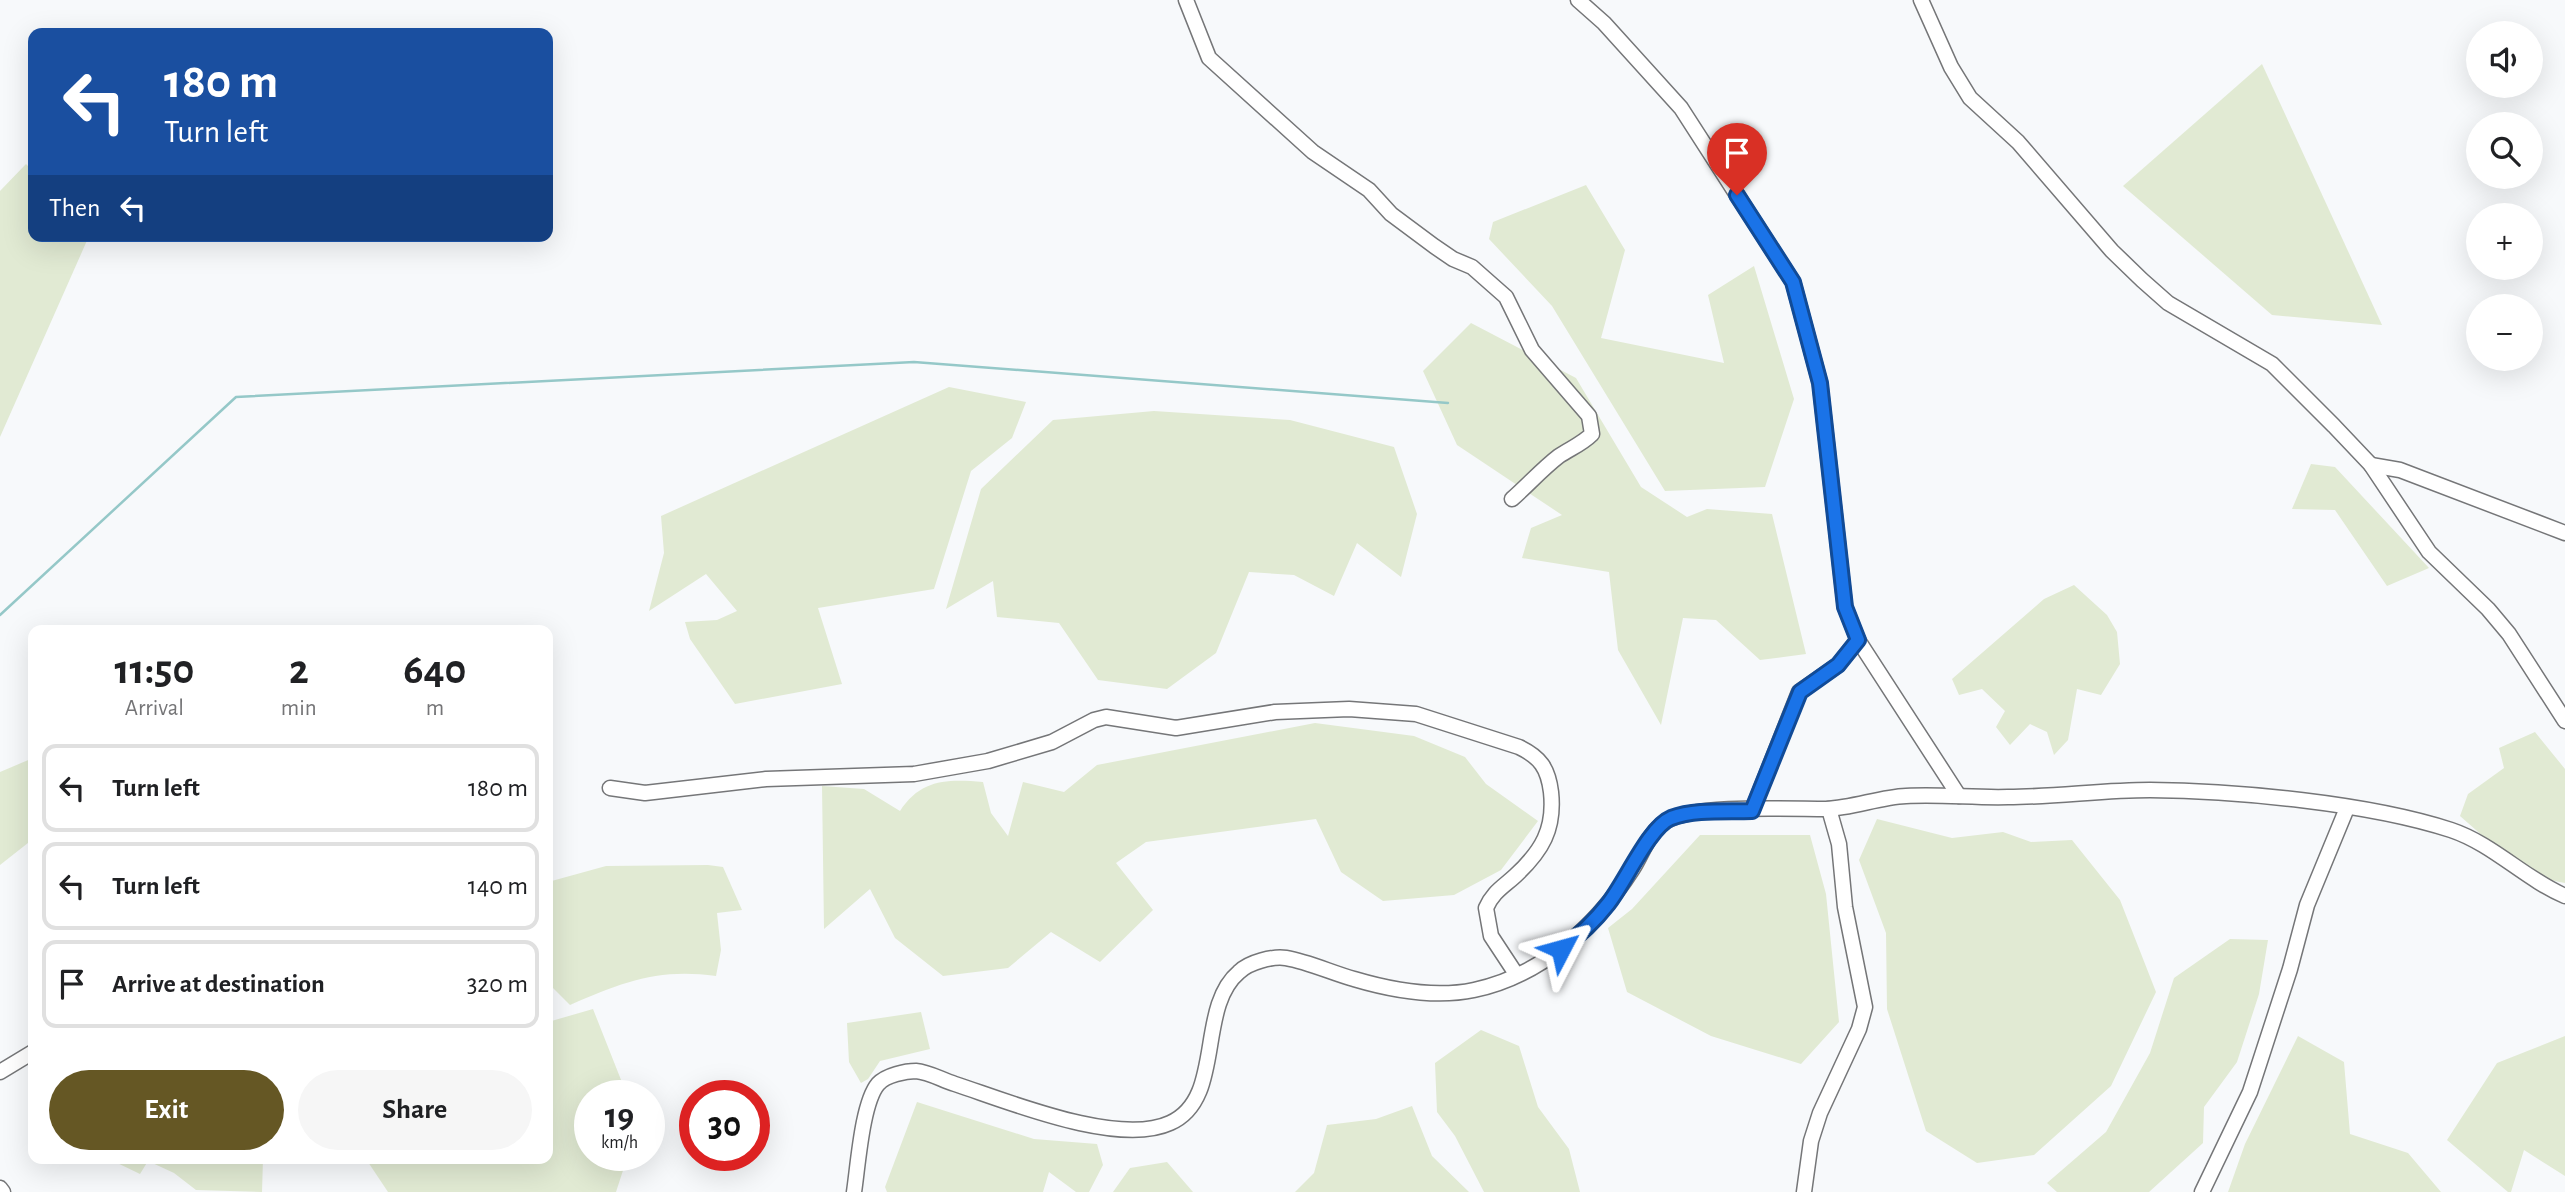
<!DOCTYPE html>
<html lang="en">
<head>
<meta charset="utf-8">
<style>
  :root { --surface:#fff; --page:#f6f6f6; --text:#202124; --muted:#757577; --line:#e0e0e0; --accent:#655724 }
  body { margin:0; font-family:"Alegreya Sans",sans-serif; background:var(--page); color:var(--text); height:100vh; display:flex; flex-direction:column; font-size:26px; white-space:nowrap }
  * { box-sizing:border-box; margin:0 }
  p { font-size:23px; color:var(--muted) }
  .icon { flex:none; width:38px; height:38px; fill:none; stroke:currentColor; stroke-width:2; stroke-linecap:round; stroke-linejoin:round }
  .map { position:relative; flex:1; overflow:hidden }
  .drawer { position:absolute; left:28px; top:625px; width:525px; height:539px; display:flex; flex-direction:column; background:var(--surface); border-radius:14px; box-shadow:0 7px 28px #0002 }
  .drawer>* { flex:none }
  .top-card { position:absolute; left:28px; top:28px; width:525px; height:214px; border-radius:14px; box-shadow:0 7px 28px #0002; background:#1a4fa0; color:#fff; overflow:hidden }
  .tools { position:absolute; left:2466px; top:21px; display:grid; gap:14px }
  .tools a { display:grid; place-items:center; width:77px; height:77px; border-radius:50%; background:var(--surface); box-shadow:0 7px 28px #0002; font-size:35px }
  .speed { position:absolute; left:574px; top:1080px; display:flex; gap:14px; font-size:35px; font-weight:700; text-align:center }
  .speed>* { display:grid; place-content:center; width:91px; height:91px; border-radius:50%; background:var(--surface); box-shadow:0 7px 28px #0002; line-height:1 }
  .speed small { font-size:18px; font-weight:400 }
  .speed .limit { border:10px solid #d22; background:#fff; color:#111 }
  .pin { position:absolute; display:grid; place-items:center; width:60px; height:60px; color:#fff; margin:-72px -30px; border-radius:50% 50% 50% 0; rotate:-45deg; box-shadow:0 0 7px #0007 }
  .pin .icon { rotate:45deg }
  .me { position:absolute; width:77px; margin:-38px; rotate:51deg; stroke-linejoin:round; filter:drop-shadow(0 0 5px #0008) }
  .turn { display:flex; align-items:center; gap:24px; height:147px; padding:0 21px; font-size:32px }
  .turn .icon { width:91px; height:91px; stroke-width:2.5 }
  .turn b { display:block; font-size:49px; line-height:60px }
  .then { display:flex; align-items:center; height:66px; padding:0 21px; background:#0003; gap:14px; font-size:26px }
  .eta { display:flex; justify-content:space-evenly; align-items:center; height:119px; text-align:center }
  .eta b { font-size:42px; font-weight:600; line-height:49px }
  .cta { display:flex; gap:14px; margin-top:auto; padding:14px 21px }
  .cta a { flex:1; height:80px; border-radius:42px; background:var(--accent); color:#fff; font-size:28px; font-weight:600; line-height:80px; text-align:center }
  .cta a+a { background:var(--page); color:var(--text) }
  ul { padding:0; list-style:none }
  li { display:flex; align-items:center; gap:21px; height:88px; margin:0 14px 10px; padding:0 7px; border:4px solid var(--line); border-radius:14px }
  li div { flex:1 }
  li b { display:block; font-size:26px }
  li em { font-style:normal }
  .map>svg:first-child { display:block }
  .green { fill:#e1ead3 }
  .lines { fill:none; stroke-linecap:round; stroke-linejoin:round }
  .stream { stroke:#95c8c8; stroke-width:2.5 }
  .minor-casing { stroke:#757678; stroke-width:17 }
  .minor { stroke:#fff; stroke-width:14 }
  .route-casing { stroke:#114b97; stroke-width:18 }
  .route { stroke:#1a73e8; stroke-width:12 }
</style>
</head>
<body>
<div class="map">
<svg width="2565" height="1192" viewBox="0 0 2565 1192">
  <rect width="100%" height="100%" fill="#f7f9fb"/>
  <g class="green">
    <polygon points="2262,64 2382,325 2272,315 2123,186"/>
    <polygon points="26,164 33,171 33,236 89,236 0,437 0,191"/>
    <polygon points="1586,185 1625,250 1601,338 1724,363 1708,295 1754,266 1794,399 1765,487 1665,491 1552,306 1489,239 1493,222"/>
    <polygon points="1471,323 1576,378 1641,487 1687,517 1707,509 1772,514 1806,654 1760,660 1716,620 1683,618 1661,725 1618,650 1609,572 1522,558 1531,528 1562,515 1457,445 1423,371"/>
    <polygon points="949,387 1026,402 1012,438 971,471 934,589 818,608 842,684 735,704 690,639 685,622 717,620 737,611 706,574 649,611 664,553 661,516"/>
    <polygon points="1154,411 1290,420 1394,447 1417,514 1401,577 1357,543 1334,596 1294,575 1249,572 1216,653 1167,689 1098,680 1059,623 997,617 993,581 946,609 981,489 1053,420"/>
    <polygon points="2311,464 2335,467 2429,568 2387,586 2335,510 2292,509"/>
    <polygon points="2074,585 2107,615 2117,632 2120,664 2101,695 2077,689 2068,740 2054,755 2047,732 2030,724 2010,745 1996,727 2005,711 1982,689 1959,695 1952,679 2044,599"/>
    <path d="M1315,723L1414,736L1465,757L1486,784L1538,821L1501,870L1454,895L1383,901L1341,872L1316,819L1146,842L1116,863L1153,910L1100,962L1051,932L1008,968L943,976L895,938L870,889L824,929L822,786L864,789L900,811C921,779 947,779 983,782L991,813L1008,836L1023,782L1064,792L1097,765Z"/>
    <path d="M2535,732L2565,769V883C2522,877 2492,843 2460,816L2468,794L2504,768L2499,748Z"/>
    <polygon points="33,758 33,839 0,865 0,772"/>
    <polygon points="1877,819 1952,838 2003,832 2031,842 2072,840 2120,900 2156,992 2111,1086 2034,1155 1977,1163 1926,1131 1887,1009 1886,933 1859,860"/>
    <polygon points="1700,835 1810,835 1826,894 1839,1022 1801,1064 1711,1036 1627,992 1608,928 1632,909"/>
    <path d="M708,865L723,867L742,910L717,913L721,950L716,976C658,968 623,982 570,1005L548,983V882L606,866Z"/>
    <polygon points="2230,939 2268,940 2259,994 2237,1062 2204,1107 2203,1143 2149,1192 2057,1192 2047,1183 2106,1132 2150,1053 2174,978"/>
    <polygon points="593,1009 627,1095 590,1096 590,1155 628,1155 616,1192 388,1192 366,1159 548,1158 548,1022"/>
    <polygon points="921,1012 930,1049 880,1061 868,1079 861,1083 849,1062 847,1023"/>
    <polygon points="1481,1030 1519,1046 1538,1107 1569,1149 1580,1192 1484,1192 1455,1136 1437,1112 1435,1063"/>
    <polygon points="2298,1036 2344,1062 2350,1134 2408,1153 2441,1192 2228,1192 2245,1144"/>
    <polygon points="2565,1036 2565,1176 2524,1150 2511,1192 2508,1192 2447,1140 2497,1063"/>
    <polygon points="917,1102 1034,1139 1097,1144 1103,1165 1089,1192 1076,1192 1049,1172 1043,1192 887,1192 885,1187"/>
    <polygon points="1412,1106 1432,1156 1469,1192 1295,1192 1314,1173 1327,1125 1376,1119"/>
    <polygon points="109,1159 263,1159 262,1192 196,1190 174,1173 148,1161 140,1174"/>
    <polygon points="1167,1162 1193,1192 1113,1192 1130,1168"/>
  </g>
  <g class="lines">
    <polyline class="stream" points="0,615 236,397 914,362 1448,403"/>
    <g class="minor-casing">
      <g id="minor">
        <path d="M1186,0L1209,58L1313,152L1369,190L1391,214L1434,246L1453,259L1472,267L1506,297L1532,350L1589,416L1592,434C1582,444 1571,448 1559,456C1542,469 1528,485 1512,499"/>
        <polyline points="1578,0 1604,23 1681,108 1793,282 1820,383 1845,607 1858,640 1959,796"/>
        <polyline points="1921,0 1951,67 1970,98 2018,142 2112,251 2142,280 2168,303 2272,364 2334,426 2371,465 2429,552 2488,609 2509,634 2565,721"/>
        <polyline points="2371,465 2400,470 2565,533"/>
        <path d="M610,788L645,793L766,779L914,774L988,761L1052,742L1094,720L1106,717L1176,728L1275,712L1349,709L1416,714L1519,747C1540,757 1548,768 1551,792C1555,829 1542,851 1515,876C1503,887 1493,892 1486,908L1491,936L1516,974"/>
        <polyline points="1752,811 1799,692 1838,665 1858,640"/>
        <polyline points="0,1072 33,1052"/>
        <polyline points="0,1188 3,1192"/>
        <path d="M854,1192C858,1166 862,1103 878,1084C886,1075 906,1071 916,1071C929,1072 942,1080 955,1084C1007,1101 1118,1147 1170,1123C1225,1099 1196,1008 1239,972C1249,962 1273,956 1286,958C1309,962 1332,973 1354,979C1391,990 1436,998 1474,990C1541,976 1596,926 1632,870C1643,853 1648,833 1666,821C1695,804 1790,809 1826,809C1853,808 1880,797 1906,796C1940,794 1974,798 2008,797C2055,797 2103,790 2150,790C2238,791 2368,803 2451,830C2493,844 2525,879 2565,896"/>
        <polyline points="1804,1192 1811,1141 1820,1113 1859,1029 1865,1007 1845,907 1839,844 1829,809"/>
        <polyline points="2202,1192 2250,1092 2290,969 2307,905 2347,808"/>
      </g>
    </g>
    <use href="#minor" class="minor"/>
  </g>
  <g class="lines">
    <g class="route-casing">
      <path id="route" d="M1561,949C1579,936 1594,922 1608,904C1625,883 1649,827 1671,818C1696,809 1726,812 1752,811L1800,692L1838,665L1858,640L1845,607L1820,383L1793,282L1737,195"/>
    </g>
    <use href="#route" class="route"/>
  </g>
</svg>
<div class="tools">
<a><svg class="icon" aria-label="sound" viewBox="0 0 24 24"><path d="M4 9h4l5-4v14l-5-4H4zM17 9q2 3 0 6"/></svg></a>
<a><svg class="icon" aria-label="search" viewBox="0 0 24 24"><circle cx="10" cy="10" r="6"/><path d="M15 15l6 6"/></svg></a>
<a>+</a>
<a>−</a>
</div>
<div class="speed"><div>19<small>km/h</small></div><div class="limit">30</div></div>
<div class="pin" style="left:1737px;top:195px;background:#d93025"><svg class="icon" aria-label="arrive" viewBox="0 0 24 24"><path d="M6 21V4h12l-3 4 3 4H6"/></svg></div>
<svg class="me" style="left:1561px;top:949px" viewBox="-20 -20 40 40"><path d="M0-17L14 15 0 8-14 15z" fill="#1a73e8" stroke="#fff" stroke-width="4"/></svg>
<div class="top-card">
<div class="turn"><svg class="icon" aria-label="left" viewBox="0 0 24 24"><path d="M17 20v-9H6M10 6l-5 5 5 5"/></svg><div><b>180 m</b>Turn left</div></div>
<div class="then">Then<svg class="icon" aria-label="left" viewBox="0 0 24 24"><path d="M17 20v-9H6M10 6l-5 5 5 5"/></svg></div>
</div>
<section class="drawer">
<div class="eta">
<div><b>11:50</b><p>Arrival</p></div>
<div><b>2</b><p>min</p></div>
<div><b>640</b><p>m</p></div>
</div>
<ul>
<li><svg class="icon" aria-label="left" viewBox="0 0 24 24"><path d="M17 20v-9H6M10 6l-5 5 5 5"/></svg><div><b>Turn left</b></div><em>180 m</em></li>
<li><svg class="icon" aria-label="left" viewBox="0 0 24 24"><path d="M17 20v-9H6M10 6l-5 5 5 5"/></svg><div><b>Turn left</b></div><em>140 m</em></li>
<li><svg class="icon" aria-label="arrive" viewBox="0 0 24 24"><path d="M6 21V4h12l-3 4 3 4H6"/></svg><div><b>Arrive at destination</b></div><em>320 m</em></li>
</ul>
<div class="cta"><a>Exit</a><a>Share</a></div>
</section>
</div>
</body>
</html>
